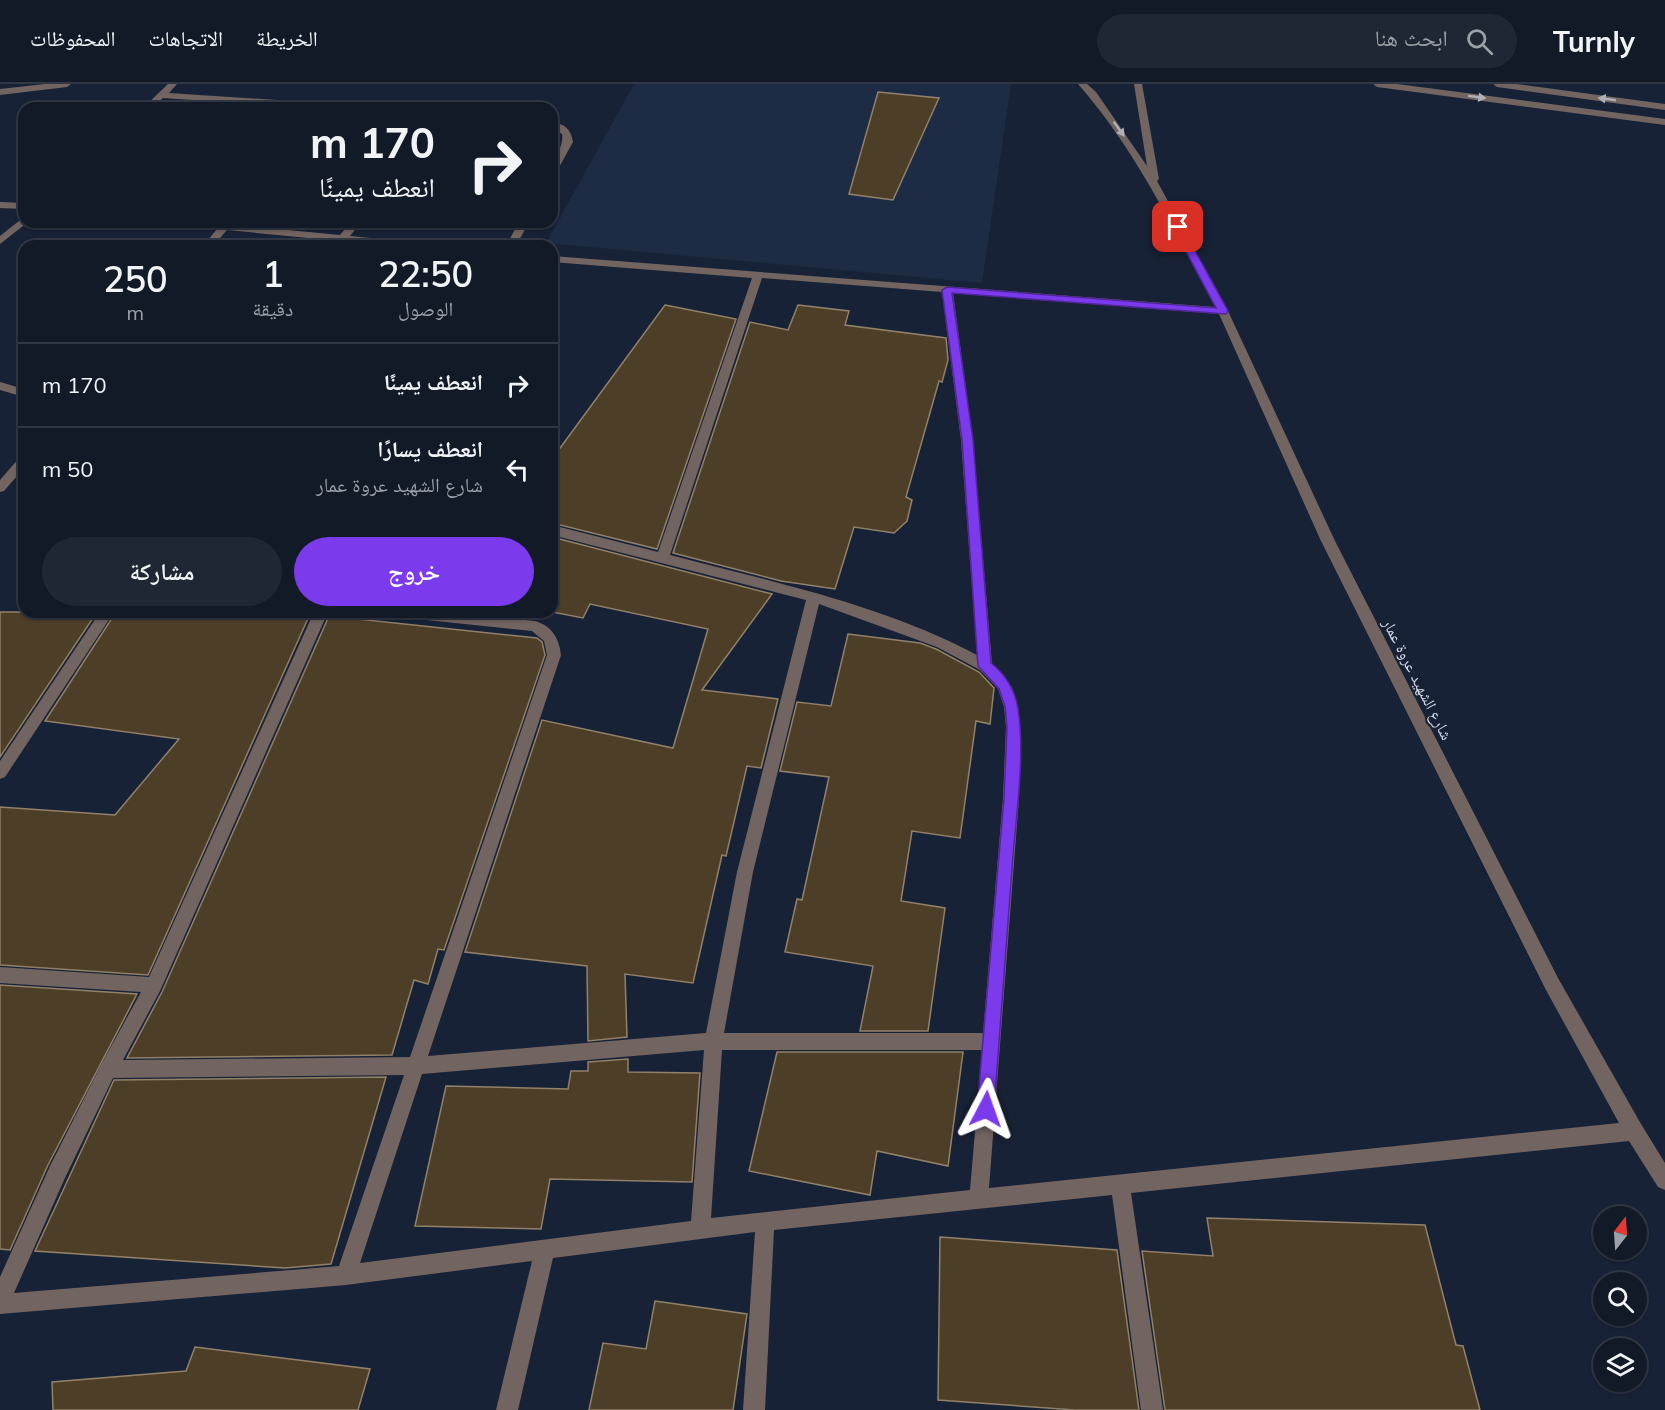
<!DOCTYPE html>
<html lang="ar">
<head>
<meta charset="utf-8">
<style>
  :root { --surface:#121a28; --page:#1f2734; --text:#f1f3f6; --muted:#9ca1a8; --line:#313845; --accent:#7c3aed }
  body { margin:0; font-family:Mulish,"Noto Naskh Arabic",sans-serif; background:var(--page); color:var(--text); direction:rtl; height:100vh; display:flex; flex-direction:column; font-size:22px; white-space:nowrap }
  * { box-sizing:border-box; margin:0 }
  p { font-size:20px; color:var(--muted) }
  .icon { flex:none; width:33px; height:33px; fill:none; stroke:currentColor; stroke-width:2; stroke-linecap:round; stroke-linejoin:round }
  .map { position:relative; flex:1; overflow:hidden; direction:ltr }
  .details { position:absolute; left:18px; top:156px; width:540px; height:378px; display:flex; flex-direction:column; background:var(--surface); border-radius:18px; box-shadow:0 2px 4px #0004,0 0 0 2px var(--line); direction:rtl }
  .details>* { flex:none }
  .guide { position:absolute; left:18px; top:18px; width:540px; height:126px; border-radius:18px; box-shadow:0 2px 4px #0004,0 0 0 2px var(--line); direction:rtl; background:#121a28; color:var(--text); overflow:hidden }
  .needle { width:39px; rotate:17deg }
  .controls { position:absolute; left:1593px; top:1122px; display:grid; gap:12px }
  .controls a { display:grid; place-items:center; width:54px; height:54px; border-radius:50%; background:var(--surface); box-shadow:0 2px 4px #0004,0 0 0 2px var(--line); font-size:30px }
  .pin { position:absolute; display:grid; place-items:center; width:51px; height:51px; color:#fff; margin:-26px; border-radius:12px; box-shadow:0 3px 9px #0006 }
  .me { position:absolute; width:66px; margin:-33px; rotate:4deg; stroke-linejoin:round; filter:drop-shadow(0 0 4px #0008) }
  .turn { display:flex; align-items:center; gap:21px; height:126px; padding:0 24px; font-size:27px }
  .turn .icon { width:78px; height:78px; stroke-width:2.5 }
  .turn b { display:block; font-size:42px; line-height:51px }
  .eta { display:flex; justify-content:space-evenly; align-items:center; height:102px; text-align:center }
  .eta b { font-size:36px; font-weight:600; line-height:42px }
  .action { display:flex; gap:12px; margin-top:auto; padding:12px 24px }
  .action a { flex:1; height:69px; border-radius:36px; background:var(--accent); color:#fff; font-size:24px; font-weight:600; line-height:69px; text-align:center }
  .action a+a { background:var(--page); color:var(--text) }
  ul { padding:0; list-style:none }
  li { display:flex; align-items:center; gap:18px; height:84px; padding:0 24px; border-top:2px solid var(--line) }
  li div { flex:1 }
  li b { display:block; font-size:22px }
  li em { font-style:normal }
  header { display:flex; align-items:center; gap:36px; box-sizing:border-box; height:84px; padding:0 30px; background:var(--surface); border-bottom:2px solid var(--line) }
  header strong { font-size:28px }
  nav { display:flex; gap:33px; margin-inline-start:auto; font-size:21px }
  .search { width:420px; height:54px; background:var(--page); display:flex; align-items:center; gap:15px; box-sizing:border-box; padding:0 21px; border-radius:33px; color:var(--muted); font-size:22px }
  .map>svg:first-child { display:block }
  .built { fill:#1e2b45 }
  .building { fill:#4d3e28; stroke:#928169; stroke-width:1.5 }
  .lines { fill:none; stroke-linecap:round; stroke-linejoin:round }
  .minor { fill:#726461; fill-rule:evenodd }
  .oneway { fill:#b0afb7 }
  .route { fill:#7c3aed; stroke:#51269a; stroke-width:1.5 }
  .labels { text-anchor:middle; stroke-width:4.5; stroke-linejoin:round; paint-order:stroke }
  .street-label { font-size:16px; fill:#d1d8e6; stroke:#182236 }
</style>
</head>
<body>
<header>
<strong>Turnly</strong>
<div class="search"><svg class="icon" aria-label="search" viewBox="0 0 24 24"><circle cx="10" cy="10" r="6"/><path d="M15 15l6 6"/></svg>ابحث هنا</div>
<nav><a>الخريطة</a><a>الاتجاهات</a><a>المحفوظات</a></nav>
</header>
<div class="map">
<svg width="1665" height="1326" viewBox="0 0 1665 1326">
  <rect width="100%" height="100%" fill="#182236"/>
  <polygon class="built" points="634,0 1011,0 982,199 546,159"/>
  <g class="building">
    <polygon points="878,8 939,14 893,116 849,110"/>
    <polygon points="665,221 736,235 657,465 552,439 552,375"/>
    <polygon points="798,221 849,227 845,241 946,254 948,276 942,298 939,297 906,413 912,416 907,437 894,449 854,443 835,505 781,497 673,469 750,238 788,246"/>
    <polygon points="552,453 772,510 702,606 778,615 761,684 747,682 726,772 722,771 693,899 625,890 627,953 588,957 587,882 465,868 542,636 673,664 708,545 590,520 583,534 552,528"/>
    <polygon points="0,528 97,528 0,673"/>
    <polygon points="116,528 288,528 310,530 148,891 0,881 0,723 115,731 179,655 45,637"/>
    <polygon points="329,532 537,554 542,558 545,571 444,866 438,865 428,900 414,896 392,971 127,974 162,908"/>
    <polygon points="848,550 920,559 936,565 979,588 994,604 990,640 976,637 960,754 912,747 901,817 945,824 928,947 860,947 873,882 785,868 797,815 802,816 829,693 780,687 797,618 831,622"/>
    <polygon points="0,901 137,910 48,1081 10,1166 0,1165"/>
    <polygon points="777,968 963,968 948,1082 877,1067 870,1111 749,1087"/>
    <polygon points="628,975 628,988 700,989 692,1098 550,1095 541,1145 415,1142 446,1002 568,1005 571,987 588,987 588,978"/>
    <polygon points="386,993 331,1180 285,1184 35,1167 114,996"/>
    <polygon points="1207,1134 1425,1141 1456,1261 1463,1262 1480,1326 1165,1326 1142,1167 1213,1172"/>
    <polygon points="940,1153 1117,1166 1139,1326 1075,1326 938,1316"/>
    <polygon points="655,1217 747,1230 733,1326 589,1326 603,1259 646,1265"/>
    <polygon points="195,1263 370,1285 358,1326 53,1326 52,1298 186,1287"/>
  </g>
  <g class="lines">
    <g class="minor">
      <polygon points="45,0 71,0 67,3 0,11 0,5"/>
      <polygon points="168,0 177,0 169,9 354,21 358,24 314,24 163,14 152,24 143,24"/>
      <path d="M1078,0H1087L1096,8L1147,82L1134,0H1142L1159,95L1157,97L1228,227L1335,457L1558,894L1641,1040L1665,1079V1106L1658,1103L1629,1057L1131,1109L1163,1326H1141L1112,1111L774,1146L765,1326H743L755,1148L553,1174L518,1326H496L532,1177L346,1201L0,1230V1193L50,1082L102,979L141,908L0,899V883L149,893L314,528H328L160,907L123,976L410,973L547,571L544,557L532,547L398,533L391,528H448L535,537C552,542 559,554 561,571L428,972L706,949L737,788L806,516L552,451V441L658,468L752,194L552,178V172L1215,223C1174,146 1136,66 1078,0ZM762,194L942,208L961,356L977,571C883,521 773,498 670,471ZM953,209L1219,230L1321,457L1546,906L1619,1039L989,1104L1019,714L1020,643L1018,623L1012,603L992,580L973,356ZM819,520L937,563L980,586L998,605L1004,623L1006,643L1003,714L983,949H724L753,788ZM704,966L691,1137L360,1179L422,990ZM722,966H982L970,1106L711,1134ZM404,991L339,1182L14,1209L64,1096L113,994Z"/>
      <polygon points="1373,0 1397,0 1665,35 1665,41 1377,3"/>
      <polygon points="1493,0 1516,0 1665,20 1665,26 1497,3"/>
      <path d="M552,38C565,40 571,45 573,58L557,87L552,90C552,73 564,65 562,50L552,44Z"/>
      <polygon points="0,118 24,119 24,125 0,124"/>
      <polygon points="24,133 24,138 28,138 0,160 0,152"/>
      <polygon points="169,138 205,138 340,151 351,138 361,138 350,152 423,159 428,162 391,162 227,146 213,162 203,162 217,145 174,141"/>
      <polygon points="519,138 529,138 516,162 506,162"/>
      <polygon points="0,298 24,305 24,313 0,306"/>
      <polygon points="24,372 24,384 4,407 0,408 0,396 20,373"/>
      <polygon points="100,528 114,528 5,693 0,695 0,677"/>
    </g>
  </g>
  <defs><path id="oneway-solid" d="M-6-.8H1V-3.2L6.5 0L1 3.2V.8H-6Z" transform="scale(1.5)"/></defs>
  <g class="oneway">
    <use href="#oneway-solid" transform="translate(1477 13) rotate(8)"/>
    <use href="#oneway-solid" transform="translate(1607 15) rotate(-172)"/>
    <use href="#oneway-solid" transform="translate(1119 45) rotate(54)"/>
  </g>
  <path class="route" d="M1175,141L1182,143L1228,227L1226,230L952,209L973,356L991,579C1006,591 1015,606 1018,625C1025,668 1017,726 1013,771C1007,856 1000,940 994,1025L992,1031L986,1034L980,1031L977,1025L1004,714L1007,643L1005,623L999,605L978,582L962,356L942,206L947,203L1216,224L1173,143Z"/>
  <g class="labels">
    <g class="street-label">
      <text transform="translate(1418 595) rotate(63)" y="6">شارع الشهيد عروة عمار</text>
    </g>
  </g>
</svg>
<div class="controls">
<a><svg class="needle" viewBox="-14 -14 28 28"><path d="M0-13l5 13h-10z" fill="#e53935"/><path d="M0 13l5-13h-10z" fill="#9ca1a8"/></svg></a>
<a><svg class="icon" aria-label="search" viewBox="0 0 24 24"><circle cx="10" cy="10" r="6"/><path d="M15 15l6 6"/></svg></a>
<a><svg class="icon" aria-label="layers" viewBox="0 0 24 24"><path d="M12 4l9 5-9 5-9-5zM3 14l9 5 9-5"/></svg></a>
</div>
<div class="pin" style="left:1178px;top:143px;background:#d93025"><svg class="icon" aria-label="arrive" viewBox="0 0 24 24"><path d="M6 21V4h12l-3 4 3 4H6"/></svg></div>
<svg class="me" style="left:986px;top:1025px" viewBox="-20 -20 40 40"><path d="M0-17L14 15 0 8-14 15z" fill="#7c3aed" stroke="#fff" stroke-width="4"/></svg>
<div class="guide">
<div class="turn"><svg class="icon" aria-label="right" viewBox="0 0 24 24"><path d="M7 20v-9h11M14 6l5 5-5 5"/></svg><div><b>170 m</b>انعطف يمينًا</div></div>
</div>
<section class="details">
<div class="eta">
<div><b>22:50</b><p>الوصول</p></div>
<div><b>1</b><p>دقيقة</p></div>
<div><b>250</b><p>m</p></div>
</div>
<ul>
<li><svg class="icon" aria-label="right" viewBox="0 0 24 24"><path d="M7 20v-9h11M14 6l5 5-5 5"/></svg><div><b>انعطف يمينًا</b></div><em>170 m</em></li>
<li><svg class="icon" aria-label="left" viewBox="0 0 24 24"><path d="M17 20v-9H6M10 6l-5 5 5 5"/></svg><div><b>انعطف يسارًا</b><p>شارع الشهيد عروة عمار</p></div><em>50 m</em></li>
</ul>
<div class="action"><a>خروج</a><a>مشاركة</a></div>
</section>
</div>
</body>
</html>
